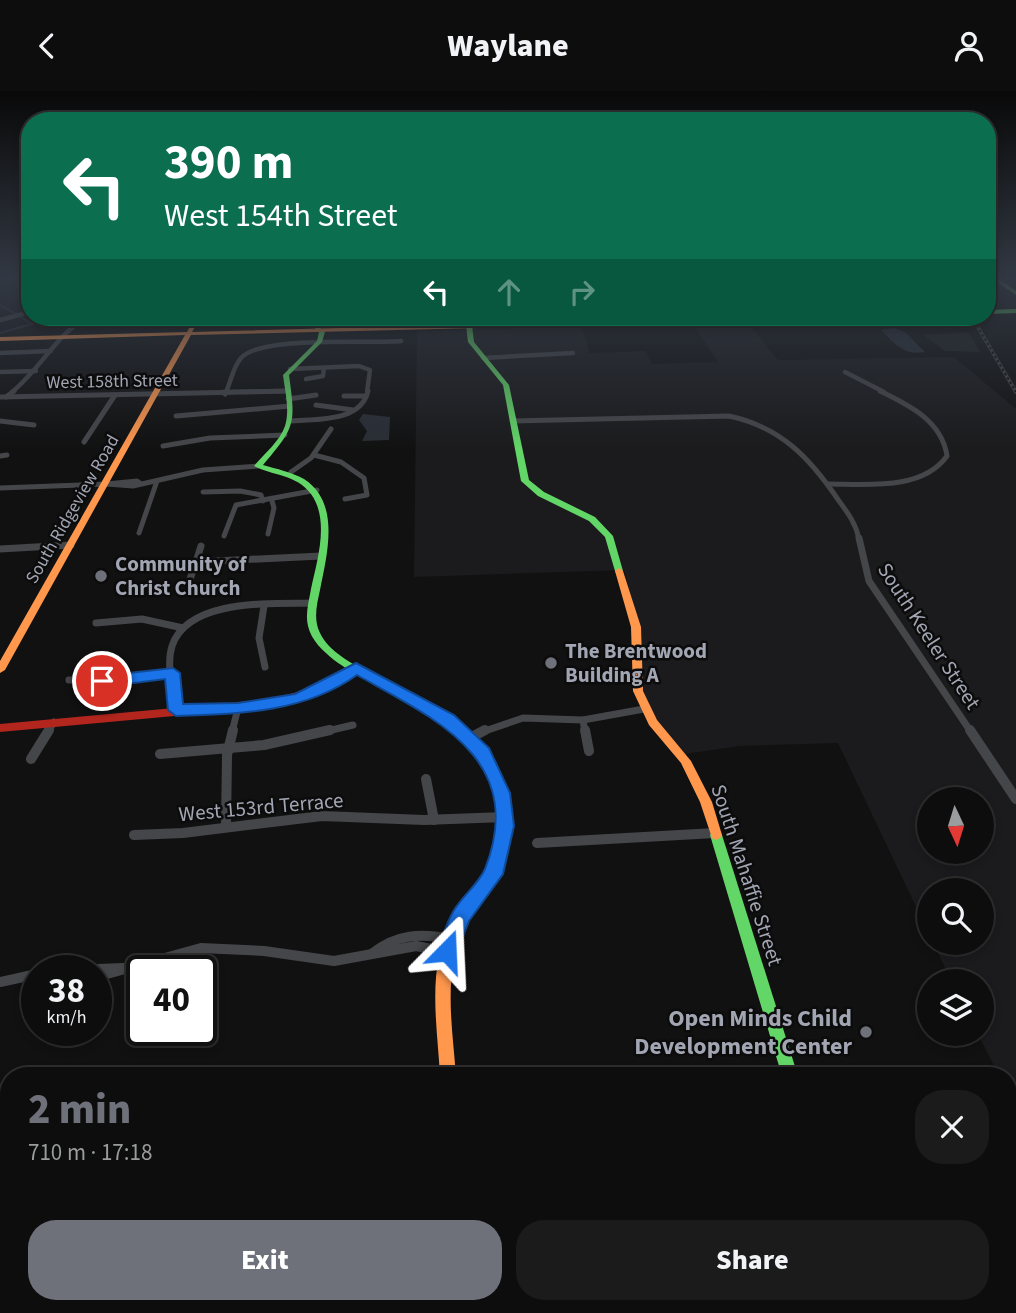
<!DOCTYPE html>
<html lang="en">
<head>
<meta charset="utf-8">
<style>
  :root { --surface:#0d0d0d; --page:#1b1b1b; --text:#f1f3f6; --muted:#9a9c9d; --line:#2d2d2e; --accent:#6f717a }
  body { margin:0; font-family:"Source Sans 3",sans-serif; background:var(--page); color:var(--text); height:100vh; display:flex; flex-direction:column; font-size:26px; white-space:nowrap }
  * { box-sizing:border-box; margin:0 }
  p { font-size:23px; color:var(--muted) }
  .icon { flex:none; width:38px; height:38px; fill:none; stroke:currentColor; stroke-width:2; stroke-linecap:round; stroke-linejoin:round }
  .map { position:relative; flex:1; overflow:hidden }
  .sheet { position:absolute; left:0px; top:976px; width:1017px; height:247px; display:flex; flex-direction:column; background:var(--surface); border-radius:28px 28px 0 0; box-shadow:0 4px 10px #0003,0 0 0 2px var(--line) }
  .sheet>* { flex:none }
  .guide { position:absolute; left:21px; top:21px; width:975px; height:214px; border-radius:28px; box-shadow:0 4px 10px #0003,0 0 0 2px var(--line); background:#0b6e4f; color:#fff; overflow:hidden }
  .needle { width:46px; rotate:176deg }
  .fabs { position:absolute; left:917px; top:696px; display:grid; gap:14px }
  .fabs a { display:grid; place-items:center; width:77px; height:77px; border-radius:50%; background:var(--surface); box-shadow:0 4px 10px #0003,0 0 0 2px var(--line); font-size:35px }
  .speed { position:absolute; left:21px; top:864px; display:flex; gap:14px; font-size:35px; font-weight:700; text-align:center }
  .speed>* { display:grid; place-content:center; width:91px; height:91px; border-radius:50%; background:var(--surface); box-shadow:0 4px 10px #0003,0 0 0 2px var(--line); line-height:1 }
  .speed small { font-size:18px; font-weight:400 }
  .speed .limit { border:4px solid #111; border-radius:10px; background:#fff; color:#111 }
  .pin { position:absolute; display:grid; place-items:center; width:60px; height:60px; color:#fff; margin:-30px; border:4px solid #fff; border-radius:50%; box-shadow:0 2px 7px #0007 }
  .me { position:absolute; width:77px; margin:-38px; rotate:21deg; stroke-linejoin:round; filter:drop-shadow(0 0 5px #0008) }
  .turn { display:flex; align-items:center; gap:24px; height:147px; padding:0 28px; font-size:32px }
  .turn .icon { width:91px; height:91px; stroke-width:2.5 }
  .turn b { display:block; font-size:49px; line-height:60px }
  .lanes { display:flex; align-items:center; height:66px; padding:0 28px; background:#0003; justify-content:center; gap:35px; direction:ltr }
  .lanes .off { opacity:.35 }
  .round { display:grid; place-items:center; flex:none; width:74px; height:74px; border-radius:28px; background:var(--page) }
  .overview { display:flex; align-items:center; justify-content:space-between; height:119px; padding:0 28px }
  h1 { font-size:42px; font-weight:800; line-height:52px; color:var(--accent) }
  .action { display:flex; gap:14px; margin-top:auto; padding:14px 28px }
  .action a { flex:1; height:80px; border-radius:28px; background:var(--accent); color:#fff; font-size:28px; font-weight:800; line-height:80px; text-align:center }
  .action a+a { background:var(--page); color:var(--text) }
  header { display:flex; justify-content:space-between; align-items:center; height:91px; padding:0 28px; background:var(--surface); font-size:32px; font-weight:800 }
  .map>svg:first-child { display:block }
  .built { fill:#1b1b1d; fill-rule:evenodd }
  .green { fill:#1b211c }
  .water { fill:#292e35 }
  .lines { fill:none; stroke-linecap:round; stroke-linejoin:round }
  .stream { stroke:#292e35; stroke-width:2 }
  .street-far4 { stroke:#45464a; stroke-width:4.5 }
  .street-far3 { stroke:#45464a; stroke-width:5 }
  .street-far2 { stroke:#45464a; stroke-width:7 }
  .street-far1 { stroke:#45464a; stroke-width:10 }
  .street { stroke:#45464a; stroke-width:12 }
  .fast { fill:#63d668; fill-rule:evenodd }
  .slow { fill:#ff974d; fill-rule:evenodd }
  .jam { fill:#b3261e; fill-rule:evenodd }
  .rail-casing { stroke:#47484a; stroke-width:3.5 }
  .rail { stroke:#0c0c0d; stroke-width:2; stroke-dasharray:2.5; stroke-linecap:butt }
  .route { fill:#1a73e8; stroke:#114b97; stroke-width:2 }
  .poi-dot { fill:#6f717a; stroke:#0c0c0d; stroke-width:2.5 }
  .labels { text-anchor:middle; stroke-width:5; stroke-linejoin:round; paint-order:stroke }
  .far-street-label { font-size:18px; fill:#a2a5b2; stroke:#0c0c0d }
  .poi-label { font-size:21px; font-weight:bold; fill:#a2a5b2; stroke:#0c0c0d; text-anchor:start }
  .street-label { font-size:21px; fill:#a2a5b2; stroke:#0c0c0d }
  .near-poi-label { font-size:24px; font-weight:bold; fill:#a2a5b2; stroke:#0c0c0d; text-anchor:end }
</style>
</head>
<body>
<header><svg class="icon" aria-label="back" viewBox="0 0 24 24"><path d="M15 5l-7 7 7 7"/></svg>Waylane<svg class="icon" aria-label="person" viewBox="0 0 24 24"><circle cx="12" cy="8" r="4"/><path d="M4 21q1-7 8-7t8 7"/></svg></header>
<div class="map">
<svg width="1016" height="1222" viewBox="0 0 1016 1222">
  <rect width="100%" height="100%" fill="#111"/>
  <path class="built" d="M746,230L778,269L954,266L1016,318V1020L1008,1004V985H999L978,943H982V891H952L933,852H982V800H929V843L838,652L740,655L684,663L654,628L642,603L639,582L641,543L624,479L414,486L417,240L581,235L590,262L645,260L652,273L718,271L692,232ZM929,709H982V761H929Z"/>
  <polygon class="green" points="965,241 969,242 980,261 945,260 924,244"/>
  <g class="water">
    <path d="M894,237L905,241L925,261C904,265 895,253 881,239Z"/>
    <polygon points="363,323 390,326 389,349 362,350 367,340 359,329"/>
  </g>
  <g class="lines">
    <g class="stream">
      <polyline points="0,214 16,223"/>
      <polyline points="21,226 32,233"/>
      <polyline points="0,242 57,226"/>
    </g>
    <g class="street-far4">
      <polyline points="19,193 30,198"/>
      <polyline points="690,226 692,229"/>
      <polyline points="0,229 30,221"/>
      <polyline points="72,235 134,233 163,226"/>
      <polyline points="0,262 51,260"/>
      <polyline points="483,267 573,262"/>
      <polyline points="290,278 359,275 370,279 367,301"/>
      <polyline points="0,281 36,280"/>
      <polyline points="845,281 884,301"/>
      <polyline points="306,288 323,285 324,277"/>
      <path d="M12,301C39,279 56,245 86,226"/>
      <polyline points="223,301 287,300"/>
      <path d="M226,301C231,290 233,276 241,267C261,244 369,253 401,250"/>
    </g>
    <g class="street-far3">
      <polyline points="225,303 227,300"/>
      <polyline points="344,305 366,305"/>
      <polyline points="0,306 287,300"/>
      <polyline points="6,306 14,300"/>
      <polyline points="288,308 316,304"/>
      <polyline points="316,314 353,319"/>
      <polyline points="176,325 290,315"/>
      <polyline points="0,330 34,334"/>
      <path d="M292,330C318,328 361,331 368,300"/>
      <path d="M512,330L729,325C781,336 810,367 839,410C848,422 856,433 859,448"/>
      <polyline points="84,351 115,304"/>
      <polyline points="163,355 210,347 285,344"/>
      <polyline points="314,364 341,371 364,387 367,404 345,408"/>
      <polyline points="0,365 7,364"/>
      <polyline points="291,381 311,367 331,338"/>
      <polyline points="141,393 137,390 107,393 133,395 203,379 258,375"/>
      <path d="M828,393C866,393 922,400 947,365C942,330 909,314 880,300"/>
      <polyline points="0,397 107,393"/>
      <polyline points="203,401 240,400 261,404 263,410"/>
      <polyline points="139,442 157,390"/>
      <polyline points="268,443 274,417 272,410"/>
      <polyline points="224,445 236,414 317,399"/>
    </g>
    <g class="street-far2">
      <polyline points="859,447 869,490 971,641"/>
      <polyline points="0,458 71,454"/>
      <polyline points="196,471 201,455"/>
      <polyline points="190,488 196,471 321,465"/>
      <polyline points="264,515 259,547 265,576"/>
      <polyline points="96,532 142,528 183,537"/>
      <polyline points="69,589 126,590 173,582"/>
      <path d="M176,619C173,599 166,574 172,555C188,507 272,513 313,512"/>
      <polyline points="583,629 585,641"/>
      <polyline points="48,641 54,631"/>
      <polyline points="232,641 238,617"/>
      <polyline points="323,641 353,634"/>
      <polyline points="482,641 523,627 583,629 644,618"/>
    </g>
    <g class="street-far1">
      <polyline points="585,639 589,660"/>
      <polyline points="970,639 1016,708"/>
      <polyline points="470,647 485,639"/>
      <polyline points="160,663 264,654 330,639"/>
      <polyline points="31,668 49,639"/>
      <polyline points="426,688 434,729"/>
      <polyline points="226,736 227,664 233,639"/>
      <polyline points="134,744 183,742 322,725 424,729 505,726"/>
      <polyline points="537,752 715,742"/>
      <path d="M373,862C397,843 421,842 450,848"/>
      <polyline points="49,880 123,877"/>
      <polyline points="96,886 201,857 264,860 334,870 416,855 447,861"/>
      <polyline points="0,891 37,883"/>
    </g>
    <g class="street">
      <polyline points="717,1222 730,1214"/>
      <polyline points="740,1222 766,1214"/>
    </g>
    <g class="fast">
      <polygon points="993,188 999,188 1016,200 1016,204"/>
      <polygon points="1016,218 1016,222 987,223 987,219"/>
      <polygon points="465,226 471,226 474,251 509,294 529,389 544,401 595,426 613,445 623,480 622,482 616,482 615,480 605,446 589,430 538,405 521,390 503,294 468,251"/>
      <path d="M316,237H320L325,241L322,251L289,284C296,334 295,336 263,374C277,378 291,381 304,388C341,412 327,463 320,499C317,513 313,528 320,542C329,561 352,572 370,583L371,585L366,588C355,584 344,576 334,569C323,560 311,549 308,535C305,523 309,510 311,498C317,470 330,429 311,403C296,383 273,385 254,375C264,363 280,350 285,335C290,319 285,300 283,284L317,250L319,241L315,238Z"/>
      <polygon points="716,739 720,741 722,744 798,985 782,985 710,744 712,741"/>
    </g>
    <g class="slow">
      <polygon points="195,226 201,226 192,241 563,231 566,233 563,235 191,244 5,579 0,582 0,570 185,244 0,250 0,246 187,241"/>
      <polygon points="619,477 623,480 641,536 643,600 657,629 691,670 712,711 722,744 720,747 716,749 712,747 700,711 681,672 649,634 633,600 631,536 615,480"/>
      <path d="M460,823L465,825L467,829C442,881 452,930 456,985H440C438,946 431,904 439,865C443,851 449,838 455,825Z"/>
      <rect x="440" y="1214" width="18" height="8"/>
      <polygon points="849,1214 867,1214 868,1222 850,1222"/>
    </g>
    <g class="jam">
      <polygon points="780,226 836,226 833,228 563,235 560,233 563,231"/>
      <polygon points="356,574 361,577 360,579 316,603 272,616 0,641 0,633 272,608 308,598"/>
      <path d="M366,582C378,586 389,593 400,598C418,607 436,615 452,626C494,656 523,713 506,764C497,791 480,810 465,833L460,835L455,833L453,829C466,805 487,788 495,761C499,744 499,725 496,708C482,638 418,617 362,587L361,585Z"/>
      <polygon points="858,1214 877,1214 880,1222 861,1222"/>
      <polygon points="917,1214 986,1214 989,1215 991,1222 957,1222 953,1221 951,1216 950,1221 946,1222 912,1222 914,1215"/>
    </g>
    <g class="rail-casing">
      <polyline id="rail" points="972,226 1016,301"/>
    </g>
    <use href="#rail" class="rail"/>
  </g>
  <linearGradient id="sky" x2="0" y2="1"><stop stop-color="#090909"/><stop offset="0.52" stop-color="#323843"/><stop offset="1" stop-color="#323843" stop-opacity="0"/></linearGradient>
  <rect width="1016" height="359" fill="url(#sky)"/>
  <path class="route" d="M356,572L454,624L489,657L510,702L514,735L503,783L469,830L455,867L447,870L440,867L437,860C442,847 446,833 453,821C461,806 478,794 485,778C528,668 435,628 357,584C304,622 238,623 176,625L168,619L165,588L102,596L94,590L102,585L173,577L180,582L183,613L238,612L295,603Z"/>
  <g class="poi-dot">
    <circle cx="101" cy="485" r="7"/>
    <circle cx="551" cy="572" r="7"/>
    <circle cx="866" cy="941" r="7"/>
  </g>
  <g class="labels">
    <g class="far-street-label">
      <text transform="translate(112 290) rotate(-1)" y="6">West 158th Street</text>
      <text transform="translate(72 418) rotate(-60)" y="6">South Ridgeview Road</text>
    </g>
    <g class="poi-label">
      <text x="115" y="480">Community of<tspan x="115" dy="24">Christ Church</tspan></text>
      <text x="565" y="567">The Brentwood<tspan x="565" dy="24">Building A</tspan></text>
    </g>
    <g class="street-label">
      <text transform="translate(929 545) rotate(57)" y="7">South Keeler Street</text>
      <text transform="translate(261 716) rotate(-5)" y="7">West 153rd Terrace</text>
      <text transform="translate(747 784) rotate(72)" y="7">South Mahaffie Street</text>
    </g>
    <g class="near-poi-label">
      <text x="852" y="935">Open Minds Child<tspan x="852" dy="28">Development Center</tspan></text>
    </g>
  </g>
</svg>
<div class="fabs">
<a><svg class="needle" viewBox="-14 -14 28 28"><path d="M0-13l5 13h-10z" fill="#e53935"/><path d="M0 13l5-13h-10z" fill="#9a9c9d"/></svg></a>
<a><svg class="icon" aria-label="search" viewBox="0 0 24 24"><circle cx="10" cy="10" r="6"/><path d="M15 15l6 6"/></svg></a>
<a><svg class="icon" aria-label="layers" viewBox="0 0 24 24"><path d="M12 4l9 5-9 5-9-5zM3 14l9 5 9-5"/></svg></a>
</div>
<div class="speed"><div>38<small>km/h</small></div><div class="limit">40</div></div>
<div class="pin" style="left:102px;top:590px;background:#d93025"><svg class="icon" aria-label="arrive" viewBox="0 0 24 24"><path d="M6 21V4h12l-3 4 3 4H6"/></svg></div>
<svg class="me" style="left:447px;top:860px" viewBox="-20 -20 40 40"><path d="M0-17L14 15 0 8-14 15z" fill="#1a73e8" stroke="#fff" stroke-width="4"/></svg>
<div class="guide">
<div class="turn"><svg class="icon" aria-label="left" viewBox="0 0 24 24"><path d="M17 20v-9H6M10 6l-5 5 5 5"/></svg><div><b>390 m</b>West 154th Street</div></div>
<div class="lanes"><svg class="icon" aria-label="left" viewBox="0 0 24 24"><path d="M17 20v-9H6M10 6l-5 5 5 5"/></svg><svg class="icon off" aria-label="ahead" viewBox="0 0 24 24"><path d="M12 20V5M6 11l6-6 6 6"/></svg><svg class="icon off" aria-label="right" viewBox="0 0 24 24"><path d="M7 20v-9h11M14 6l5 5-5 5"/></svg></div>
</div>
<section class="sheet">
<div class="overview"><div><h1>2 min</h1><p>710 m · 17:18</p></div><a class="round"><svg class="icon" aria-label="close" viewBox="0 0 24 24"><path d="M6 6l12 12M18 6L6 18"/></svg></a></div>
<div class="action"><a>Exit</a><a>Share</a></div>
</section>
</div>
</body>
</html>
